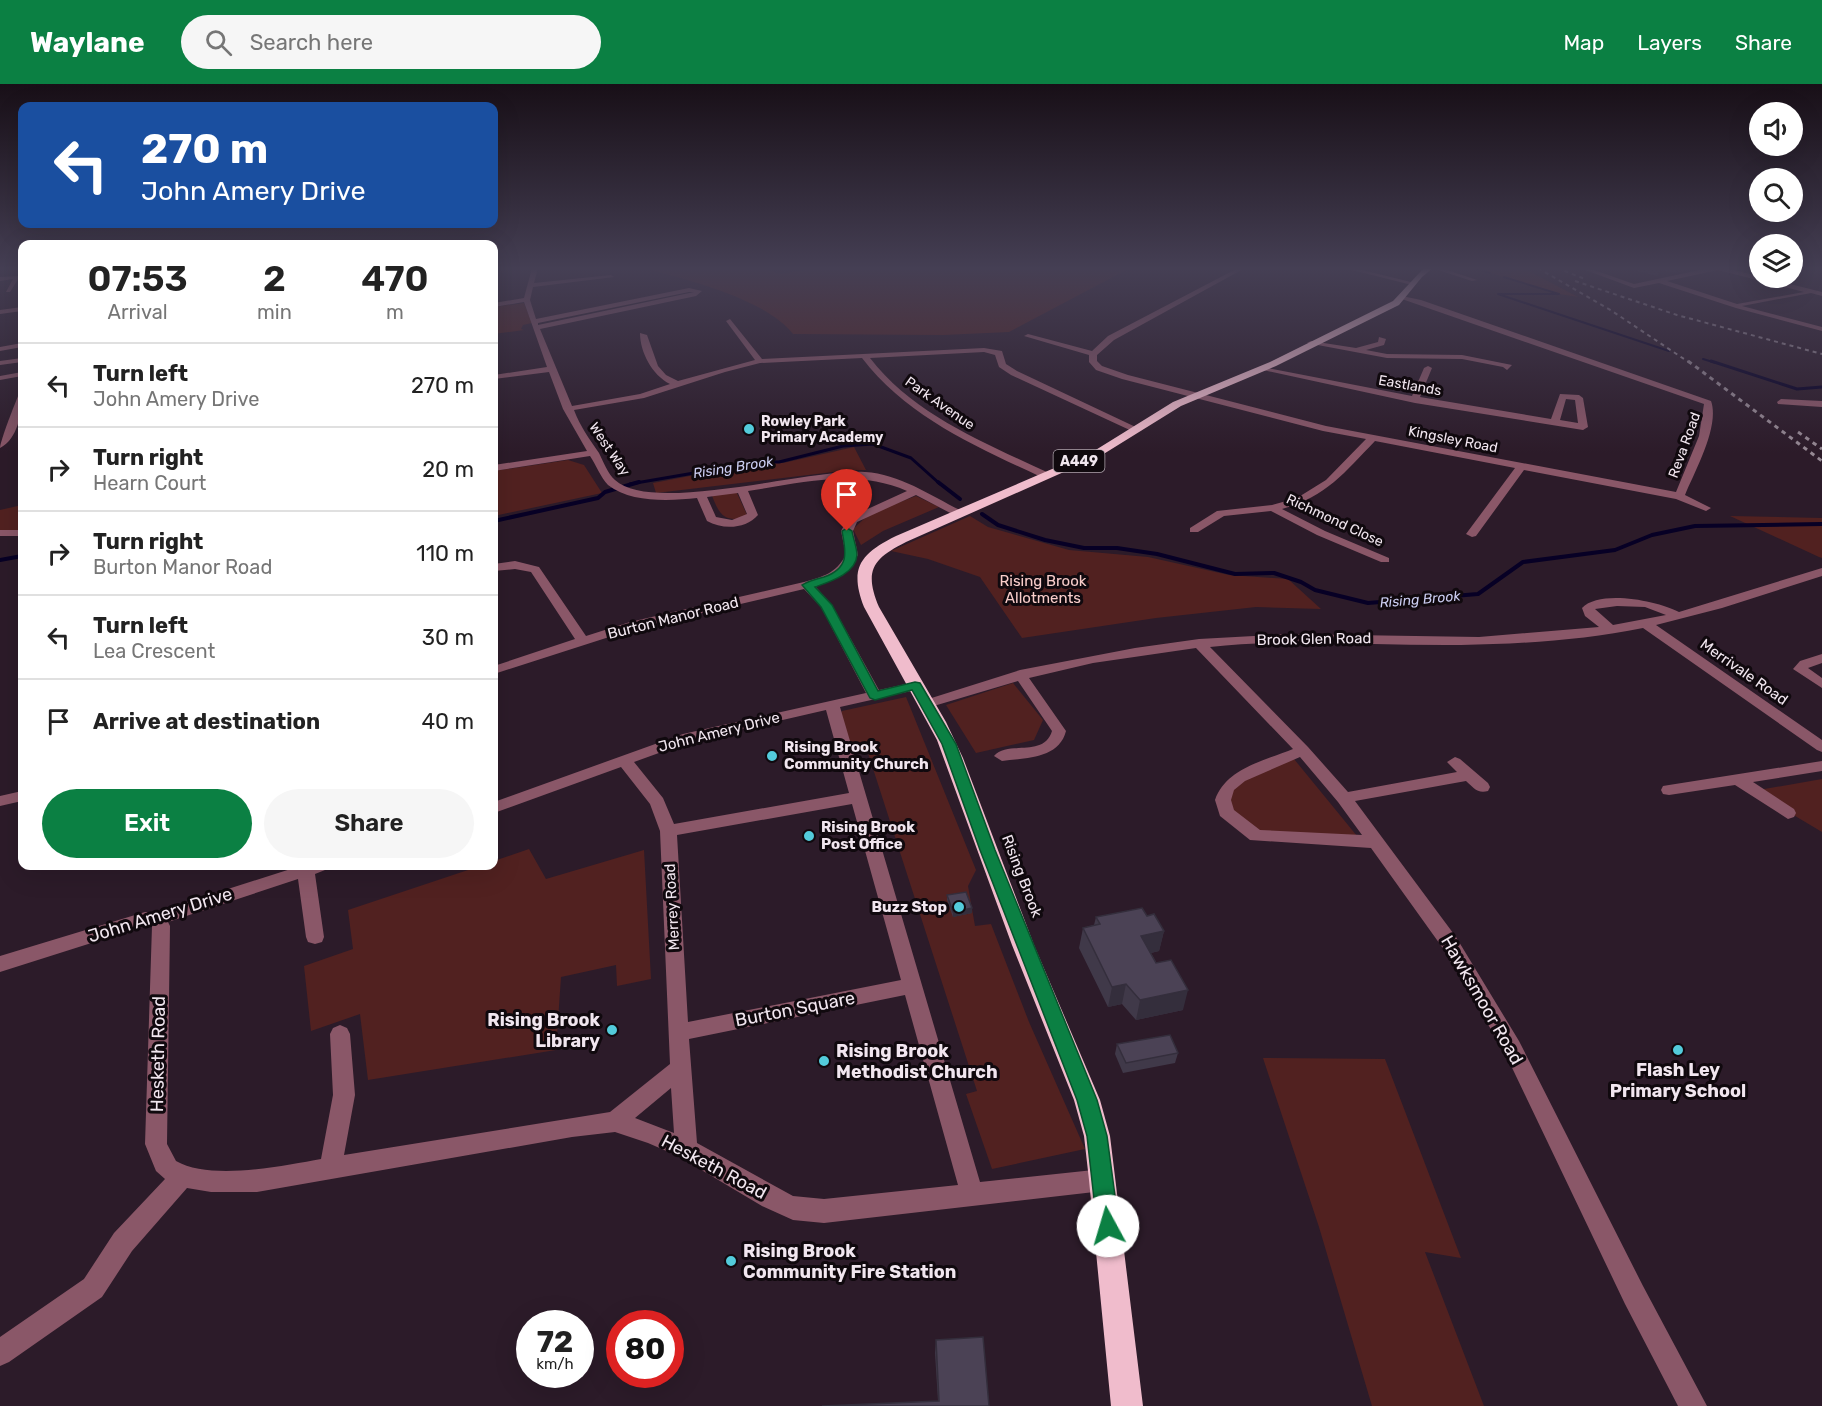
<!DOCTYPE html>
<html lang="en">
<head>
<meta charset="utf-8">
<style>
  :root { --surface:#fff; --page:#f6f6f6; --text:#222; --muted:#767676; --line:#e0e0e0; --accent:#0b8043 }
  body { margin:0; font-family:Rubik,sans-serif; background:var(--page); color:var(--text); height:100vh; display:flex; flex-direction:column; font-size:22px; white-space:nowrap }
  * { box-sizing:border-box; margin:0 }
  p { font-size:20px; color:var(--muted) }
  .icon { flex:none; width:33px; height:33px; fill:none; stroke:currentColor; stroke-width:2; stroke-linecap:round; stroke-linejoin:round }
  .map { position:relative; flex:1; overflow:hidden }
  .drawer { position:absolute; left:18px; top:156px; width:480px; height:630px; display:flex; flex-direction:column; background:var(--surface); border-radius:12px; box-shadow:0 6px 24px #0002 }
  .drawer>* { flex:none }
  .banner { position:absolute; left:18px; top:18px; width:480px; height:126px; border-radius:12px; box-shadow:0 6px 24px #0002; background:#1a4fa0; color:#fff; overflow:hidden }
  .buttons { position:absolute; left:1749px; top:18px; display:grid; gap:12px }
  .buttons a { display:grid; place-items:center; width:54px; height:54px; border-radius:50%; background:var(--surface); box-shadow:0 6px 24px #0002; font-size:30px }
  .speed { position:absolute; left:516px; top:1226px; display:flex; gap:12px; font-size:30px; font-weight:700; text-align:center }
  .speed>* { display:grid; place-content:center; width:78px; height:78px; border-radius:50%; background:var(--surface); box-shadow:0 6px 24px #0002; line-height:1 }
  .speed small { font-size:15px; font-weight:400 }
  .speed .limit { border:9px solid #d22; background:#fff; color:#111 }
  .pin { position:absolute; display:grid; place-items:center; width:51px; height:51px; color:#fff; margin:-62px -26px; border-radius:50% 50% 50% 0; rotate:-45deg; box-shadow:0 0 6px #0007 }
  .pin .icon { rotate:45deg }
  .me { position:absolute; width:66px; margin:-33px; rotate:354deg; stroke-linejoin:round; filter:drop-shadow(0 0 4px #0008) }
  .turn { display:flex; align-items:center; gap:21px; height:126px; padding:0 24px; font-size:27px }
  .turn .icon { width:78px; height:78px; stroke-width:2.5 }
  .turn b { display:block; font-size:42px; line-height:51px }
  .eta { display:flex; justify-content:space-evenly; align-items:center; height:102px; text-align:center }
  .eta b { font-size:36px; font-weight:600; line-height:42px }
  .cta { display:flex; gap:12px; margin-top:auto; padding:12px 24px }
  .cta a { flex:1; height:69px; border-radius:36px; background:var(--accent); color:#fff; font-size:24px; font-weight:600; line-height:69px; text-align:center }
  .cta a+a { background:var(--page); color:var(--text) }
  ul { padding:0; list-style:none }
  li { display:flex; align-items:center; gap:18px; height:84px; padding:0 24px; border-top:2px solid var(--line) }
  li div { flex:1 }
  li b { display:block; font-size:22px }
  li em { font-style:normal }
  header { display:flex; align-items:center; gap:36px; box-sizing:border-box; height:84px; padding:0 30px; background:var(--accent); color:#fff }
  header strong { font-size:28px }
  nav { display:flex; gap:33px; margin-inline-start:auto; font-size:21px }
  .search { width:420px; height:54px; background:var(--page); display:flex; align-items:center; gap:15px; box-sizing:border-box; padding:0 21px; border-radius:33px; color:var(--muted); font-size:22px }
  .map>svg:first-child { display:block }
  .green { fill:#512120 }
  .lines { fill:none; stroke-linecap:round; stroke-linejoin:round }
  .stream-far2 { stroke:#070025; stroke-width:2 }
  .stream-far1 { stroke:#070025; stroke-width:3 }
  .stream { stroke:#070025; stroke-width:4 }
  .minor { fill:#8a5768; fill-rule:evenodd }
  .highway { fill:#f0bccc; fill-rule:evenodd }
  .rail-far1 { stroke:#958893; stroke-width:2; stroke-dasharray:4 4; stroke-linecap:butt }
  .rail { stroke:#958893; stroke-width:3; stroke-dasharray:4.5 4.5; stroke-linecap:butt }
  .wall { fill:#403949 }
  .shaded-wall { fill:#342e3c }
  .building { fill:#4b4255; stroke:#342e3c; stroke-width:1.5 }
  .route { fill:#0b8043; stroke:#07532c; stroke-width:1.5 }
  .poi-dot { fill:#53cbdb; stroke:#10090e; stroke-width:2 }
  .labels { text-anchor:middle; stroke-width:6; stroke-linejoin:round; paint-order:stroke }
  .far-street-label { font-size:14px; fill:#f1e6ef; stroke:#10090e }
  .far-poi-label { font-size:14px; font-weight:bold; fill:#f1e6ef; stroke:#10090e; text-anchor:start }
  .shield { fill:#10090e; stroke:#aea4ac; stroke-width:1.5 }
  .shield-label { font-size:14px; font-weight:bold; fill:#f1e6ef }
  .far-water-label { font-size:14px; font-style:italic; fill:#cccef2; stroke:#10090e }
  .park-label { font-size:15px; fill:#f9cdca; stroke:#10090e }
  .street-label { font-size:15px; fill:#f1e6ef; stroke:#10090e }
  .poi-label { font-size:15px; font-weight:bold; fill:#f1e6ef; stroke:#10090e; text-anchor:start }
  .near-street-label { font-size:18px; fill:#f1e6ef; stroke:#10090e }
  .near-poi-label { font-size:18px; font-weight:bold; fill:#f1e6ef; stroke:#10090e; text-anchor:start }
</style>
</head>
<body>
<header>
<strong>Waylane</strong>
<div class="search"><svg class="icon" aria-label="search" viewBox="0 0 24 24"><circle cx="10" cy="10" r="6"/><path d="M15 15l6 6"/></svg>Search here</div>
<nav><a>Map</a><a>Layers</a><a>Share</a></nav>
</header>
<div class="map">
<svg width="1822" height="1322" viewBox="0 0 1822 1322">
  <rect width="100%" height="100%" fill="#2c1b29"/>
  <g class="green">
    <path d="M643,184H761L781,190L816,184H1130L1009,248L943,251L793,250C766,215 686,195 643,184Z"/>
    <polygon points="1476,184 1523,184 1578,213 1553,209"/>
    <polygon points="524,219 532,239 523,241 521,245 524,246 494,250 494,223"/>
    <polygon points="854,363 866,386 850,386 656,409 653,399 758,379 783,379"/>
    <polygon points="568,376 584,381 602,409 494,432 494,387"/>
    <path d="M736,407L748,433C724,439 719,431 711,409Z"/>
    <polygon points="916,412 939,423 883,447 861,461 853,445 866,433 879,426"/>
    <polygon points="22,421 22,446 0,446 0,426"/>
    <polygon points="970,432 988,443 1069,466 1148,473 1229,491 1288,495 1321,525 1256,523 1156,534 1022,554 980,493 928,475 891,467"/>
    <polygon points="1730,432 1822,434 1822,474 1819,473"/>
    <polygon points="1013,599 1043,636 1034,656 976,669 946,621"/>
    <polygon points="906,613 976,786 968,802 975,842 991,840 1029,938 1085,1065 992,1085 966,1010 977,1007 867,666 851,662 840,630 842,627"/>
    <path d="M1294,675L1357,752C1322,752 1256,760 1232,730C1228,725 1228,717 1227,712L1241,696Z"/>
    <polygon points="1822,695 1822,748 1753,707"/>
    <polygon points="529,765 546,795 644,766 651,895 617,902 616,881 561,893 556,966 368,996 360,930 311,947 304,882 353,865 348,826 480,782 494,782 494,777"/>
    <polygon points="1263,974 1385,975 1461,1174 1425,1168 1484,1322 1372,1322 1319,1143"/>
  </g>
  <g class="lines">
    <g class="stream-far2">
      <polyline points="1474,184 1490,189"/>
      <polyline points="1504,193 1559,210 1498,210 1669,267"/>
      <polyline points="1703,275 1716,279"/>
    </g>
    <g class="stream-far1">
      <polyline points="1711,277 1797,305 1822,303"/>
      <polyline points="630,400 758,378 779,378 843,362 873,360 911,374 940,400"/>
    </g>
    <g class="stream">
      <polyline points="938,398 960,415"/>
      <polyline points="982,430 998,441 1045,456 1084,464 1117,464 1157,470 1235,490 1274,489 1301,498 1315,506 1368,519 1478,510 1523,478 1615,466 1652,451 1695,442 1822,440"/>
      <polyline points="494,437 598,414 605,408 639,398"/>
      <polyline points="0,476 22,472"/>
    </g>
    <g class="minor">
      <path d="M532,184H538L534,199L611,191L614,193L533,203L530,216L536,235L689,204L702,207L696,212L540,245L572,322L640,310L670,300C652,291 640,268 640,249L647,251L658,282L666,291L678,297L755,276L726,237L730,235L762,275L984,264L1002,267L1006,280L1017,287L1142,346L1134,348L1011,291L999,283L995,271L984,268L870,274C914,331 985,359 1049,389V393H1041C977,363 907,333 862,274L760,279L725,288L644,314L574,326C580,342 590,356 599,369C603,377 608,390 615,396C652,431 810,384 865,388C900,390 931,412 962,427V431H954L916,411L857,438L853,447L858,471C845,492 838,495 815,502L832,521L879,606L915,598L922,602L920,605L840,623L980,1098L1103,1085L1111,1088L1114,1096L1111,1104L1103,1107L824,1139L793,1136L762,1122L678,1072L648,1059L615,1048L572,1053L257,1108H211L187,1104L132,1167L102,1213L9,1278L0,1282V1253L84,1195L114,1149L165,1095L156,1087L145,1060L152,842H145L0,888V872L145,828H156L300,782H327L325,786L315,790L324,853L322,858L315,860L308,858L306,853L298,795L168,838L170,842L167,1060L176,1077C211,1097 282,1082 321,1075L333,1011L330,950L333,944L340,941L347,944L350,950L355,1011L344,1071L610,1028L670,980L660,747L650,720L621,683L494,729V718L683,650L866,609L821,523L804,505L634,545L494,590V582L575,555L531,488L515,485L494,487V480L515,477L539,483L586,552L630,538L804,498C824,492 835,490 846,471L841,447L848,434L907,407C855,384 802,399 748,407L758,431C746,445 723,446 707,437L697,414C670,417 631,419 608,401C601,394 596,381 590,372L494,387V381L587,367L563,325L549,288L494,295V291L547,283L524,218L494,223V219L524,214ZM689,208H694L538,241V239ZM738,409L747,430L732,436L716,433L707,413ZM826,626L849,709L674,740L663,714L634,678L692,657ZM852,720L901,896L688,938L677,751ZM905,911L958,1101L824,1115L793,1112L697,1059L689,955ZM671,1004L674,1049L635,1034Z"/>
      <path d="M1238,184H1245L1114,256L1097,271V277L1102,282L1128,291L1326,342L1676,408L1699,352L1704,320L1399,214L1402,212L1421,216L1711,317C1720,342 1695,387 1685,411L1711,424L1706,427L1676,415L1524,386L1476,452L1472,453L1466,450L1515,384L1375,357C1344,389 1327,412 1282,425L1325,447L1389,474V478H1381L1317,451L1271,427L1224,432L1198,448H1190V444L1217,427L1272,421L1297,414L1326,396L1366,355L1323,347L1122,295L1096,286L1089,278V271L1024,252L1028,250L1092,267L1108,252Z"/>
      <polygon points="1344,184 1354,184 1415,199 1412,201"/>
      <polygon points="1432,184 1441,184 1477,196 1472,197"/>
      <path d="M1580,184H1588L1634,200L1709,184H1726L1822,208V212L1811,209L1742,222L1822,243V247L1736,224L1659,199L1634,204ZM1718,186L1804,208L1737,220L1667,197Z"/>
      <polygon points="1801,184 1808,184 1803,187"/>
      <polygon points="20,192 10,208 6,208 13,195 0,197 0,193"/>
      <polygon points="22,223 22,227 0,230 0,226"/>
      <polygon points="1379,253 1386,255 1384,261 1366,266 1387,270 1462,271 1512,281 1507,286 1503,283 1462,275 1387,274 1307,259 1311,257 1356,264 1378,258"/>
      <polygon points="22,259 22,263 0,267 0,263"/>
      <polygon points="22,274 22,278 0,281 0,277"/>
      <path d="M1428,282L1432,284L1420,313L1551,335L1560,310L1579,311L1583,314L1588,343L1583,346L1415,319L1258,285L1262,283L1412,312L1424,284ZM1566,315L1575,316L1578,339L1560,336Z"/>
      <polygon points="22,288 22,292 0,296 0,292"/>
      <path d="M19,310H22C22,328 18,355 0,364C0,357 15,319 19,310Z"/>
      <polygon points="1781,315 1822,317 1822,323 1778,320 1777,318"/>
      <rect x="0" y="446" width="22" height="6"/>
      <path d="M1822,484V492L1722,524L1656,541L1822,656V668L1817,666L1643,544C1584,556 1521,560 1461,561C1377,562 1294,554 1210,563L1308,663L1348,708L1457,688L1447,678L1455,673L1460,675L1488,699L1490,703L1488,707C1477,710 1473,703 1466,697L1355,717L1456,853L1519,957L1643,1202L1707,1322H1678L1625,1220L1505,969L1442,863L1371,764L1250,756L1220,732L1215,716C1226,684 1264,677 1293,665L1196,564L1093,579L1029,594L1066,647C1059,675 1025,674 1002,677L994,672C1008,656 1044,674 1052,647L1018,597L927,624L920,620L922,617L1020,586L1135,564L1199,555L1288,550L1479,553L1599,543L1585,532L1582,524C1600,505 1658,517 1679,528ZM1617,522L1645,523L1666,531L1613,541L1595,525ZM1300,673L1338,718L1362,751L1260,746L1234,726L1231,716L1234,706L1245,697Z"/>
      <polygon points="1822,570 1822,579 1808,584 1822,594 1822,604 1793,585 1800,577"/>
      <polygon points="1822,677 1822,687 1753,698 1794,725 1796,729 1794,733 1788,735 1735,701 1669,711 1663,710 1661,706 1663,702 1669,701"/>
      <polygon points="22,707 22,717 0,722 0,712"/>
    </g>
    <path class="highway" d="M1424,184H1433L1422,193L1399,221L1276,282L1181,322L1102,371L906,458C872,475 864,487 879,523L946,638L963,674L1034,861L1100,1016L1110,1052L1143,1322H1111L1089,1096L1084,1052L1074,1016L1012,861L937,656L864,523C849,484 860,470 896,452L1094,367L1173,318L1270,278L1393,217Z"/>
    <g class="rail-far1">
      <polyline points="1538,184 1612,227 1690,279"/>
      <polyline points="1557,184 1585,195"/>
      <polyline points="1575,197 1677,231 1822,270"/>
    </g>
    <g class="rail">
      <polyline points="1688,277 1822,377"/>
      <polyline points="1798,348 1822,365"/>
    </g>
  </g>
  <g class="wall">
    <polygon points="1626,184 1653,184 1660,187 1657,192"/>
    <polygon points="1656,184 1696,184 1675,189"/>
    <polygon points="947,811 972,829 953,833 947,816"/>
    <polygon points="1147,832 1164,847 1159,867 1151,869 1183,926 1136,936 1122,920 1108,923 1079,864 1083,844 1094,841 1096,833"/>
    <polygon points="1117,960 1178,969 1175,979 1123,989 1115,970"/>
    <polygon points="936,1256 989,1322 938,1317 935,1269"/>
  </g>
  <g class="shaded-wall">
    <polygon points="1677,184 1696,184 1675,189"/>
    <polygon points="972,824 972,829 953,833 953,828"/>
    <polygon points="1164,847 1159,867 1137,872 1141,852"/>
    <polygon points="1126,900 1122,920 1108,923 1112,903"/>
    <polygon points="1188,906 1183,926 1136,936 1140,916"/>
  </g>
  <g class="building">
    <polygon points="966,808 972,824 953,828 947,811"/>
    <polygon points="1142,824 1147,832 1154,830 1164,847 1141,852 1156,879 1171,876 1188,906 1140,916 1126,900 1112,903 1083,844 1100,840 1096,833"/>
    <polygon points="1170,951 1178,969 1126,979 1117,960"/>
    <polygon points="983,1253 989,1322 822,1322 939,1317 936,1256"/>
  </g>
  <linearGradient id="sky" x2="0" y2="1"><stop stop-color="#180f17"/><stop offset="0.5" stop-color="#453f54"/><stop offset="1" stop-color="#453f54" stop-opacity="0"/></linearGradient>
  <rect width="1822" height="369" fill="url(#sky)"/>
  <path class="route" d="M847,444L852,447C853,454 857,464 857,471C856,490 829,498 815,503L832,521L878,607L915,598L920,599L956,660L995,766L1097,1016L1107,1052L1119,1142L1116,1149L1108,1152L1100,1149L1097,1142L1087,1052L1077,1016L980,766L942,660L912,606L875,616L870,614L821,523L802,501C808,497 816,495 824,493C850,484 846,468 842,447Z"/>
  <g class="poi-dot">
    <circle cx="749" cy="345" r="6"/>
    <circle cx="772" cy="672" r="6"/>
    <circle cx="809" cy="752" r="6"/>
    <circle cx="959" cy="823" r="6"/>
    <circle cx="612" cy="946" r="6"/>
    <circle cx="1678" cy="966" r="6"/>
    <circle cx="824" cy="977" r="6"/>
    <circle cx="731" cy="1177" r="6"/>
  </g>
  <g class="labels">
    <g class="far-street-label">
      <text transform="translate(1410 301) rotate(10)" y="5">Eastlands</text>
      <text transform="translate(940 319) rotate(35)" y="5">Park Avenue</text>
      <text transform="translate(1453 355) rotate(11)" y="5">Kingsley Road</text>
      <text transform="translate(1684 361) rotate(-70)" y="5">Reva Road</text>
      <text transform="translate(610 365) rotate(56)" y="5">West Way</text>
      <text transform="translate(1335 436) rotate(25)" y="5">Richmond Close</text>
    </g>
    <g class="far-poi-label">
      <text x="761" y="342">Rowley Park<tspan x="761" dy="16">Primary Academy</tspan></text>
    </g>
    <rect class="shield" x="1053.5" y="366" width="51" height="22" rx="4.5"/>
    <g class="shield-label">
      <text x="1079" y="382">A449</text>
    </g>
    <g class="far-water-label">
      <text transform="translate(733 383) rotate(-9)" y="5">Rising Brook</text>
      <text transform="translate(1420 515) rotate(-5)" y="5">Rising Brook</text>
    </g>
    <g class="park-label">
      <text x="1043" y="502">Rising Brook<tspan x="1043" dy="17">Allotments</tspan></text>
    </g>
    <g class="street-label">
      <text transform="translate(673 534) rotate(-14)" y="5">Burton Manor Road</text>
      <text transform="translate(1314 555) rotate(-1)" y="5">Brook Glen Road</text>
      <text transform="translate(1744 588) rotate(35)" y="5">Merrivale Road</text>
      <text transform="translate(719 648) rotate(-14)" y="5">John Amery Drive</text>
      <text transform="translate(1022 792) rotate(69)" y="5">Rising Brook</text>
      <text transform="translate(672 823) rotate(-93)" y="5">Merrey Road</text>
    </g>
    <g class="poi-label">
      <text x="784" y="668">Rising Brook<tspan x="784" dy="17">Community Church</tspan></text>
      <text x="821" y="748">Rising Brook<tspan x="821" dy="17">Post Office</tspan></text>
      <text x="947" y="828" text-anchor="end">Buzz Stop</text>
    </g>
    <g class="near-street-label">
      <text transform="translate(160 831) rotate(-17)" y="6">John Amery Drive</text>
      <text transform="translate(1482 916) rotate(60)" y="6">Hawksmoor Road</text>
      <text transform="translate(795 925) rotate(-11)" y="6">Burton Square</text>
      <text transform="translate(158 970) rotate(-89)" y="6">Hesketh Road</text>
      <text transform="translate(714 1083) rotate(28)" y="6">Hesketh Road</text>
    </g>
    <g class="near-poi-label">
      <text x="600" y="942" text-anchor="end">Rising Brook<tspan x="600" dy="21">Library</tspan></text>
      <text x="836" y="973">Rising Brook<tspan x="836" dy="21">Methodist Church</tspan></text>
      <text x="1678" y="992" text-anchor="middle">Flash Ley<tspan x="1678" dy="21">Primary School</tspan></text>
      <text x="743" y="1173">Rising Brook<tspan x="743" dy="21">Community Fire Station</tspan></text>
    </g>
  </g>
</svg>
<div class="buttons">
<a><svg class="icon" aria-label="sound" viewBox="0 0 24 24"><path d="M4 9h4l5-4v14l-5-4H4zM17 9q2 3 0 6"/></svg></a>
<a><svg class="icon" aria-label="search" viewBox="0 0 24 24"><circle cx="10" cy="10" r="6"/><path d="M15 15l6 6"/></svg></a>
<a><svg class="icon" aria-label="layers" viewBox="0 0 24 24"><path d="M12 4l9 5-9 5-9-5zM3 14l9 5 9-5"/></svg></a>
</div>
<div class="speed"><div>72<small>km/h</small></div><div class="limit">80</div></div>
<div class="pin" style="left:847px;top:447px;background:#d93025"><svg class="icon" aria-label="arrive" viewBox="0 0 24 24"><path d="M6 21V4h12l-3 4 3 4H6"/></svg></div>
<svg class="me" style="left:1108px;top:1142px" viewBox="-20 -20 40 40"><circle r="19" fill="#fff"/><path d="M0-13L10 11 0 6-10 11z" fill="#0b8043"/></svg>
<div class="banner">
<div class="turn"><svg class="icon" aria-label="left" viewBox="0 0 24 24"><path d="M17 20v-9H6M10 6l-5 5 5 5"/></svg><div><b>270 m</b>John Amery Drive</div></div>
</div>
<section class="drawer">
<div class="eta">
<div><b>07:53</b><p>Arrival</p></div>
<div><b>2</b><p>min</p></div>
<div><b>470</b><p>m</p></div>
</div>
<ul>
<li><svg class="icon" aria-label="left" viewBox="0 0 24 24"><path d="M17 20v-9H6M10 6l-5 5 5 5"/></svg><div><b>Turn left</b><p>John Amery Drive</p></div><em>270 m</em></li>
<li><svg class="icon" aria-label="right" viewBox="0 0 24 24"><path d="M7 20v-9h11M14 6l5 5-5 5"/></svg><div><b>Turn right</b><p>Hearn Court</p></div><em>20 m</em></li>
<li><svg class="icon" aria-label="right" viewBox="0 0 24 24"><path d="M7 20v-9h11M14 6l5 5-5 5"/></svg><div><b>Turn right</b><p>Burton Manor Road</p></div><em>110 m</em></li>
<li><svg class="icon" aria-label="left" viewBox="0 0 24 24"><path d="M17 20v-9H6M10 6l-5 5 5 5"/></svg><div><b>Turn left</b><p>Lea Crescent</p></div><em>30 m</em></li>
<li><svg class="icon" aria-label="arrive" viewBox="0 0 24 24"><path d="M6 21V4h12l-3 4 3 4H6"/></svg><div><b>Arrive at destination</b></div><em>40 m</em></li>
</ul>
<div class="cta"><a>Exit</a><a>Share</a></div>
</section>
</div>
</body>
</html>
